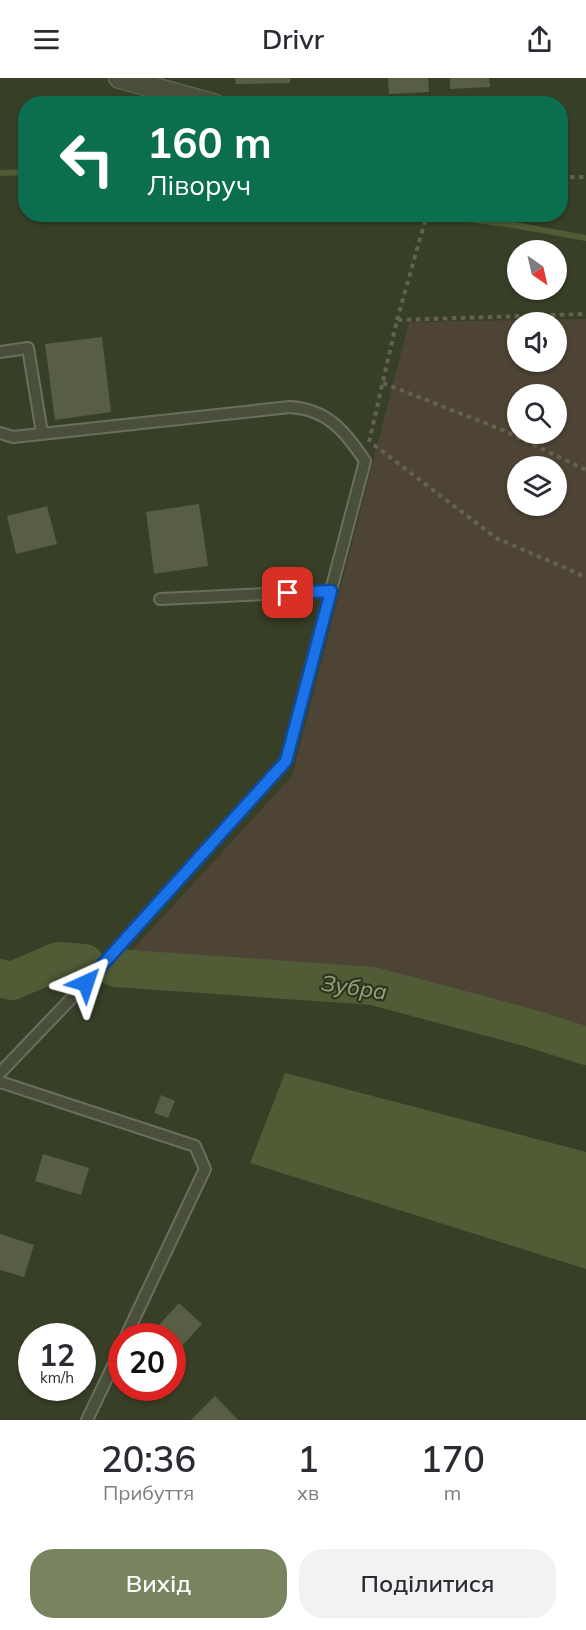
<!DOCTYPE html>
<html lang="uk">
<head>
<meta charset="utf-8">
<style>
  :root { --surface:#fff; --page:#f2f2f3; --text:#2b2b33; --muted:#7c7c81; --accent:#77845f }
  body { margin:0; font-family:Mulish,sans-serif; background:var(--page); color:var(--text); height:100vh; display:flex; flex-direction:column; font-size:22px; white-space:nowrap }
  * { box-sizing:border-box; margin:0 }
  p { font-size:20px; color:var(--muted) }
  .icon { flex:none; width:33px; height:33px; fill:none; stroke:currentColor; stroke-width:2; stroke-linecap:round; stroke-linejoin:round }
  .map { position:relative; height:1342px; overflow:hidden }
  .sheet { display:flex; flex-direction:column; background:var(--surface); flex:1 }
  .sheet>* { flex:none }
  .banner { position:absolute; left:18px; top:18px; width:550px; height:126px; border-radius:24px; box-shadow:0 2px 4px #0004; background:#0b6e4f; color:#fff; overflow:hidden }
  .needle { width:39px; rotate:146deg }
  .tools { position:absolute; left:507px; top:162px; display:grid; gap:12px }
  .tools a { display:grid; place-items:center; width:60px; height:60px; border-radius:50%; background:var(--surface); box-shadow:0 2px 4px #0004; font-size:30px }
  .speed { position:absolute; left:18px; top:1245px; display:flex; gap:12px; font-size:30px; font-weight:700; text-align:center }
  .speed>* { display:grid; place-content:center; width:78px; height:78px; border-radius:50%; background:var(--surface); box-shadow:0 2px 4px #0004; line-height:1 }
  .speed small { font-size:15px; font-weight:400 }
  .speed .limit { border:9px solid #d22; background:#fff; color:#111 }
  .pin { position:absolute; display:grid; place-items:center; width:51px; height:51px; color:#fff; margin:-26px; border-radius:12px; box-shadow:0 3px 9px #0006 }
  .me { position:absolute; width:66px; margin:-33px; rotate:42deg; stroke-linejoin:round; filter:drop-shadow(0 0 4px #0008) }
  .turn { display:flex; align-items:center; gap:21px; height:126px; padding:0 30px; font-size:27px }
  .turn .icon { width:78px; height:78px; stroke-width:2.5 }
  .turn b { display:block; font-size:42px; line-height:51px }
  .eta { display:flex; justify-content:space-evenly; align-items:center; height:102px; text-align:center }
  .eta b { font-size:36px; font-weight:600; line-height:42px }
  .primary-button { display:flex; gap:12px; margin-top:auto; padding:12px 30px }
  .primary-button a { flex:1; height:69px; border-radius:24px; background:var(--accent); color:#fff; font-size:24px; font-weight:600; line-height:69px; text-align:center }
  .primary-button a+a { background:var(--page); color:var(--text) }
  header { display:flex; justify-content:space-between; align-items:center; height:78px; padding:0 30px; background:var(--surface); font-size:27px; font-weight:600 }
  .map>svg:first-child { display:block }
  .green { fill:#4e4435; fill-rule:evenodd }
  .water { fill:#515c36 }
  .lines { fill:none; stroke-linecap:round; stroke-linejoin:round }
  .stream { stroke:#515c36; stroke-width:6 }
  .river { stroke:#515c36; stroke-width:38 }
  .building { fill:#575e44 }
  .lane-casing { stroke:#696f5c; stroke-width:14 }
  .street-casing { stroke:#696f5c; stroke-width:22 }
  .path { stroke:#656151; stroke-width:4; stroke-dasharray:4.5 4.5; stroke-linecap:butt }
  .lane { stroke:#494f3b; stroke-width:10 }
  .street { stroke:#494f3b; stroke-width:20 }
  .route-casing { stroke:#114b97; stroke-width:15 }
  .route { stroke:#1a73e8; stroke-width:10 }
  .labels { text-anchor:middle; stroke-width:4.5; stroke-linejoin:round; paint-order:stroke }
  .water-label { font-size:22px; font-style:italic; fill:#98a674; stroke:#2e3420 }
</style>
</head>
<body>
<header><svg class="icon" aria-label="menu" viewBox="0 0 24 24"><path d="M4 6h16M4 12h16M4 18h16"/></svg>Drivr<svg class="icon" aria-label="share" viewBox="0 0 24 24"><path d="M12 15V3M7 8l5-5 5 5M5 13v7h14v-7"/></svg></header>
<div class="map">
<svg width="586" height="1342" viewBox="0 0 586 1342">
  <rect width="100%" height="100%" fill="#383f27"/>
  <path class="green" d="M586,241V968L530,950L373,908L116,890L292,698L409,244ZM518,244H556V284H518ZM518,316H556V356H518ZM518,388H556V428H518Z"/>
  <polygon class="water" points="285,995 586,1074 586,1191 250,1085"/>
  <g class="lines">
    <g class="stream">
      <polyline points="0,95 26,94"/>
      <polyline points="430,136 514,147 586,160"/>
    </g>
    <g class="river">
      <polyline points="116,890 373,908 530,950 586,968"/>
      <polyline points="0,900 12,903 58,883 85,885"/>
    </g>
  </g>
  <g class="building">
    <polygon points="235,0 290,0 290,5 236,6"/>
    <polygon points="388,0 428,0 429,14 389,16"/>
    <polygon points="450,0 489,0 490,9 450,11"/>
    <polygon points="102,259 111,334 55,342 45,266"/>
    <polygon points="199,426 208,488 154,496 146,434"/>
    <polygon points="47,428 57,466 16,476 7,438"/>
    <polygon points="161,1017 175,1023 168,1040 154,1035"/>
    <polygon points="43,1076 89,1090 81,1117 35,1103"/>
    <polygon points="0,1156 34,1167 24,1199 0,1192"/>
    <polygon points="179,1225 202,1246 172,1279 172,1258 149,1258"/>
    <polygon points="215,1318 238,1342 191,1342"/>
  </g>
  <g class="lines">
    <g class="lane-casing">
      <g id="lane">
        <polyline points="0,274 28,270 42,355"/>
        <path d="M0,355L13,359L290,329C327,331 345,353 365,383L286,683L86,905L0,995"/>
        <polyline points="160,521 331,513"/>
        <polyline points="0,1004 195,1068 205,1091 126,1258"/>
        <polyline points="87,1342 122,1269"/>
      </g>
    </g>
    <g class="street-casing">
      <polyline id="street" points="119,0 214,26"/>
    </g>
    <g class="path">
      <polyline points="561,99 586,99"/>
      <polyline points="397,242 427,136"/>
      <polyline points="383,305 505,353 586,392"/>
      <polyline points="369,364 397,242 586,236"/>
      <polyline points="374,367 496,460 586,499"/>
    </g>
    <use href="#lane" class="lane"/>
    <use href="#street" class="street"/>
  </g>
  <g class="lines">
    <g class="route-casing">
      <polyline id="route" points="86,905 286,683 331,513 288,515"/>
    </g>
    <use href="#route" class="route"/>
  </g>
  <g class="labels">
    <g class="water-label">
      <text transform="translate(354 909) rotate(8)" y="8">Зубра</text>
    </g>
  </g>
</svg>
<div class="tools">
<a><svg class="needle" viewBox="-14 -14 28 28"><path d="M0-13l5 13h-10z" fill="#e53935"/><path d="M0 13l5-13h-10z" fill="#7c7c81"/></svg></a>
<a><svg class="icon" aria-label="sound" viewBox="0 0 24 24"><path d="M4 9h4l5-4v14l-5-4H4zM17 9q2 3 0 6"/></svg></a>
<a><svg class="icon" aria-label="search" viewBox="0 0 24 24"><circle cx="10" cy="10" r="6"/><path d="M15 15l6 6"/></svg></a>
<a><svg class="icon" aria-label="layers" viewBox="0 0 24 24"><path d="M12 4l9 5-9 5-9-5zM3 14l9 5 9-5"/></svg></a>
</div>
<div class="speed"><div>12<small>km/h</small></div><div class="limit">20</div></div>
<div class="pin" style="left:288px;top:515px;background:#d93025"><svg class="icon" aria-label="arrive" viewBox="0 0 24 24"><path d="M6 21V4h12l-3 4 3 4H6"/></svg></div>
<svg class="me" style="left:86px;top:905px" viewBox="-20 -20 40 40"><path d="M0-17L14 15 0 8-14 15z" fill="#1a73e8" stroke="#fff" stroke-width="4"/></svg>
<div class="banner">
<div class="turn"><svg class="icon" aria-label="left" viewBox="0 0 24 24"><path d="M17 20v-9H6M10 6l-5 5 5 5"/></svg><div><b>160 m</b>Ліворуч</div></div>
</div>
</div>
<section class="sheet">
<div class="eta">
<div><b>20:36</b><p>Прибуття</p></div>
<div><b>1</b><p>хв</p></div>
<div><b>170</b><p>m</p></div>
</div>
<div class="primary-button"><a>Вихід</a><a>Поділитися</a></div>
</section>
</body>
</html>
